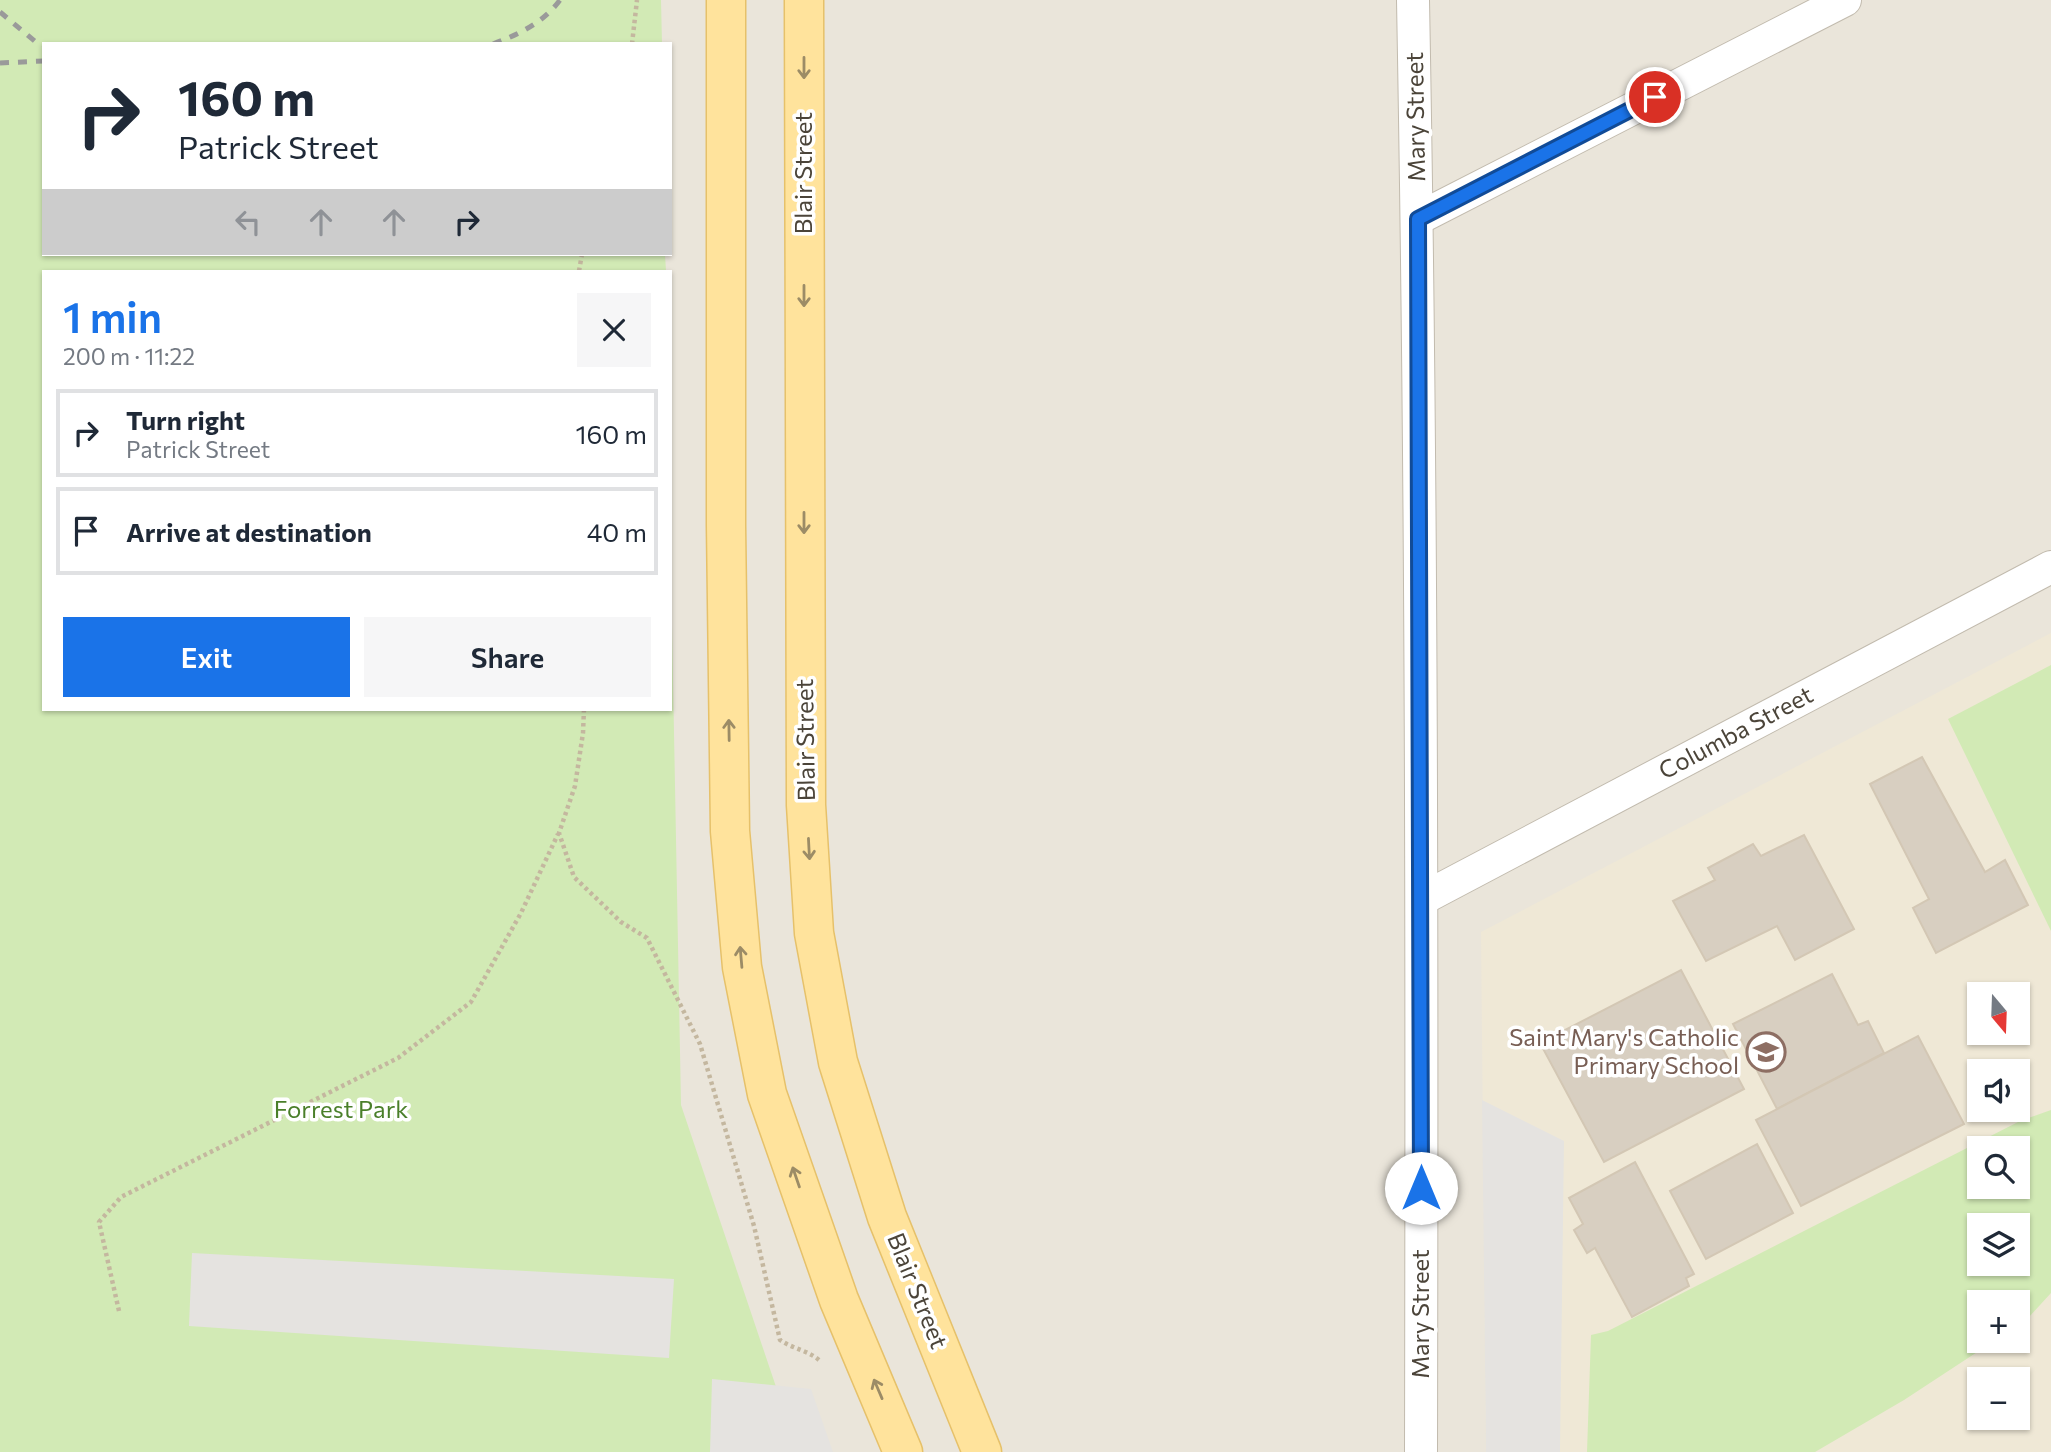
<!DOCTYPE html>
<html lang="en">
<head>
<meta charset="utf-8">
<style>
  :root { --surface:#fff; --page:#f6f6f7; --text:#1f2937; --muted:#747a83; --line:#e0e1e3; --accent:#1a73e8 }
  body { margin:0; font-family:Commissioner,sans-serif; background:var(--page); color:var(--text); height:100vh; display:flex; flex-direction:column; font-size:26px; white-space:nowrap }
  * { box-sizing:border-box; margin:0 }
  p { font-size:23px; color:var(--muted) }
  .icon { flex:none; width:38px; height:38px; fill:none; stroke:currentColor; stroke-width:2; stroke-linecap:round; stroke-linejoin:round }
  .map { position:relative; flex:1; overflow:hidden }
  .drawer { position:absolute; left:42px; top:270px; width:630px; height:441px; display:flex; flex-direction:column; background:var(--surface); border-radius:0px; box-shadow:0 2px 5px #0004 }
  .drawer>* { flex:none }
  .hud { position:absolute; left:42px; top:42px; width:630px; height:214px; border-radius:0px; box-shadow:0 2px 5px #0004; background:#fff; color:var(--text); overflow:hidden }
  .needle { width:46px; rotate:161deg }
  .tools { position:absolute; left:1967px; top:982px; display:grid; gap:14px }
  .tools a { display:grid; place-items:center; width:63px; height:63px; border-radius:0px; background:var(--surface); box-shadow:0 2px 5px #0004; font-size:35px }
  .pin { position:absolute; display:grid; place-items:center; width:60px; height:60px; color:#fff; margin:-30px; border:4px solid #fff; border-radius:50%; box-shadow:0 2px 7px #0007 }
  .me { position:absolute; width:77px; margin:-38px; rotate:0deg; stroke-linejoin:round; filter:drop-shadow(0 0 5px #0008) }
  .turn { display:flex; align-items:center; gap:24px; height:147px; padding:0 21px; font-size:32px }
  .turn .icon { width:91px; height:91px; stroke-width:2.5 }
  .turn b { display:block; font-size:49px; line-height:60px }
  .lanes { display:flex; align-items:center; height:66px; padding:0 21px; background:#0003; justify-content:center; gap:35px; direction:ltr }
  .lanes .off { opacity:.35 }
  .round { display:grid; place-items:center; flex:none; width:74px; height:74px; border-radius:0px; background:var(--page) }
  .summary { display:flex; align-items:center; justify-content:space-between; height:119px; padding:0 21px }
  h1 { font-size:42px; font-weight:600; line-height:52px; color:var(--accent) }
  .action { display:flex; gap:14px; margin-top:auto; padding:14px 21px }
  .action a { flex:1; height:80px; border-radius:0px; background:var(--accent); color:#fff; font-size:28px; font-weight:600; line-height:80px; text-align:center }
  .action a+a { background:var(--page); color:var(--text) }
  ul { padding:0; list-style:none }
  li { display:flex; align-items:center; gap:21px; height:88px; margin:0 14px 10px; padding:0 7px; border:4px solid var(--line); border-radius:0px }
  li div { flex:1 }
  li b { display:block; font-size:26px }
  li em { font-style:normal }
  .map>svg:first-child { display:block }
  .residential { fill:#eae5da; fill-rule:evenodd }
  .education { fill:#efe8d6; fill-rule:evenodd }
  .green { fill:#d2eab5; fill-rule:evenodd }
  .parking { fill:#e5e3e0 }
  .building { fill:#d8cfc1; stroke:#d3c7b4; stroke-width:2 }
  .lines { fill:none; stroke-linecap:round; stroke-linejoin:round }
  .street-casing { stroke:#c2bbae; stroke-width:34 }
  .primary-casing { stroke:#e6c16a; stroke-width:41 }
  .path { stroke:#c4b79f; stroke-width:4.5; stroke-dasharray:3.5 3.5; stroke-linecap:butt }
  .street { stroke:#fff; stroke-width:32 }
  .primary { stroke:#ffe39c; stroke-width:38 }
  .rail { stroke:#9a9a9a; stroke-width:5; stroke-dasharray:9 9; stroke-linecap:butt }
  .oneway { stroke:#9c8c66 }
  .route-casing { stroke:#114b97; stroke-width:18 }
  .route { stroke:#1a73e8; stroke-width:12 }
  .labels { text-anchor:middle; stroke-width:7; stroke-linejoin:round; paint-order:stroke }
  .street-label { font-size:24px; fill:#4b4439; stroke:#fff }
  .education-label { font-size:24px; fill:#785e54; stroke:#fff; text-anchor:end }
  .park-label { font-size:24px; fill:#4a7f2a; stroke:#fff }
</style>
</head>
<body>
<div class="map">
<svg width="2051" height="1452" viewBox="0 0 2051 1452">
  <rect width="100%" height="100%" fill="#f6f3ec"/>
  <path class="residential" d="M0,0H2051V1452H0ZM44,44H670V254H44ZM44,271H670V709H44ZM1979,994H2018V1032H1979ZM1979,1071H2018V1110H1979ZM1979,1148H2018V1186H1979ZM1979,1225H2018V1264H1979ZM1979,1302H2018V1340H1979ZM1979,1379H2018V1418H1979Z"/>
  <path class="education" d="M2051,633V1452H1486L1481,932ZM1979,994H2018V1032H1979ZM1979,1071H2018V1110H1979ZM1979,1148H2018V1186H1979ZM1979,1225H2018V1264H1979ZM1979,1302H2018V1340H1979ZM1979,1379H2018V1418H1979Z"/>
  <g class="green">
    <polygon points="0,0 661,0 662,44 44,44 44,254 665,254 666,271 44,271 44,709 670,709 670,519 681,1105 798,1452 0,1452"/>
    <polygon points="2051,665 2051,931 1948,719"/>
    <path d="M2051,1110V1293L2029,1317L2018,1324V1302H1979V1340L1994,1341L1904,1400L1815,1452H1587L1591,1335L1608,1331L2020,1121ZM2018,1148V1186H1979V1148ZM2018,1225V1264H1979V1225Z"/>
  </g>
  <g class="parking">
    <polygon points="1482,1100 1564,1141 1560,1452 1486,1452"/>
    <polygon points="192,1253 674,1279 669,1358 189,1326"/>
    <polygon points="712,1379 811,1389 833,1452 710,1452"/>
  </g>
  <g class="building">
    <polygon points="1922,757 1985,872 2005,860 2028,905 1936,953 1913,908 1929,899 1870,784"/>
    <polygon points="1804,835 1854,929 1795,960 1777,926 1706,961 1673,901 1715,880 1708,868 1753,844 1761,856"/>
    <polygon points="1681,970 1744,1089 1604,1162 1540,1043"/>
    <polygon points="1832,974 1858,1025 1868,1021 1884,1053 1777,1109 1733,1024"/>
    <polygon points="1918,1036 1964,1124 1801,1206 1756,1120"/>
    <polygon points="1757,1144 1793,1213 1706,1259 1670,1191"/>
    <polygon points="1635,1162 1694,1274 1686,1278 1689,1286 1632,1317 1595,1248 1587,1253 1574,1230 1583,1224 1569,1198"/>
  </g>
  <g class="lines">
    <g class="street-casing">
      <g id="street">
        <path d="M1413,0C1422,484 1422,968 1421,1452"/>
        <polyline points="1417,219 1845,0"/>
        <polyline points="1422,899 2051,567"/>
      </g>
    </g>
    <g class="primary-casing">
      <g id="primary">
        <polyline points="726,0 726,525 730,831 742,967 767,1094 839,1300 903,1452"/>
        <polyline points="804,0 806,805 814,933 838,1062 887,1217 982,1452"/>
      </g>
    </g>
    <g class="path">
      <polyline points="632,44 637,0"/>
      <polyline points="579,271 582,254"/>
      <path d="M584,709L583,733L575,786L559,833L574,877L621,922L647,938L700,1044L754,1226L780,1340C793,1349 810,1351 820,1361"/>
      <polyline points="119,1311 99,1222 121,1197 398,1058 471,1002 521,913 558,834"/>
    </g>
    <use href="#street" class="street"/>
    <use href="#primary" class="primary"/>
    <g class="rail">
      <polyline points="0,12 37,43 44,45"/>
      <path d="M493,44C519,34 543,23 560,0"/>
      <polyline points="0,63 44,61"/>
    </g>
  </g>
  <defs><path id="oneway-shaft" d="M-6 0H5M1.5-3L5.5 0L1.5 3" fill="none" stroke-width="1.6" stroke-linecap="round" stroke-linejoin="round" transform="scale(1.75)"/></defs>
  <g class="oneway">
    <use href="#oneway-shaft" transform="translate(804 68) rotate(90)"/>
    <use href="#oneway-shaft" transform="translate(804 296) rotate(90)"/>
    <use href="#oneway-shaft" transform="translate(804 523) rotate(90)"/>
    <use href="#oneway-shaft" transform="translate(729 730) rotate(-91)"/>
    <use href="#oneway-shaft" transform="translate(809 849) rotate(87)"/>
    <use href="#oneway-shaft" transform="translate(741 957) rotate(-95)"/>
    <use href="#oneway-shaft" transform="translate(796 1177) rotate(-109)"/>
    <use href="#oneway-shaft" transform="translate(878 1389) rotate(-113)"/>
  </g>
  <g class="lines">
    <g class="route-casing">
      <polyline id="route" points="1421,1188 1418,219 1655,97"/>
    </g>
    <use href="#route" class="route"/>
  </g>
  <defs>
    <g id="school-ring" transform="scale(2.0125)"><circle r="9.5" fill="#fff" stroke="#8d6e63" stroke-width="1.5"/><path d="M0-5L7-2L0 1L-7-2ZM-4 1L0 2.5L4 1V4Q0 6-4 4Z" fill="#8d6e63"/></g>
  </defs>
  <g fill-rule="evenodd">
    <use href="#school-ring" x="1766" y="1052"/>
  </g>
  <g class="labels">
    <g class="street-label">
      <text transform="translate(1416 117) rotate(-91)" y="8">Mary Street</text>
      <text transform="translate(804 173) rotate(-90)" y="8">Blair Street</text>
      <text transform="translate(1736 733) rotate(-28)" y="8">Columba Street</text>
      <text transform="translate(806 740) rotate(-91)" y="8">Blair Street</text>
      <text transform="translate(917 1291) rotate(68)" y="8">Blair Street</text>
      <text transform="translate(1421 1314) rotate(-90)" y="8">Mary Street</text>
    </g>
    <g class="education-label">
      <text x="1739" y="1046">Saint Mary's Catholic<tspan x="1739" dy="28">Primary School</tspan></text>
    </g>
    <g class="park-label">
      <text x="341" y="1118">Forrest Park</text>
    </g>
  </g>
</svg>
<div class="tools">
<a><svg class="needle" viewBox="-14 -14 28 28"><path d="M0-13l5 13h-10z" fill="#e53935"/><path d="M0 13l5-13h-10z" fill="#747a83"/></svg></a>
<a><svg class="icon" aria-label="sound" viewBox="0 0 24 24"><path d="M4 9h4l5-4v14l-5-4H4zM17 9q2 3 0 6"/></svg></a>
<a><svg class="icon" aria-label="search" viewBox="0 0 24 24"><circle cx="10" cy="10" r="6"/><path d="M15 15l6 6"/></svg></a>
<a><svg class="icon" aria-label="layers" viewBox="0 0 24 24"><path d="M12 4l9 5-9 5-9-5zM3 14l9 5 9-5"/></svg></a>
<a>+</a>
<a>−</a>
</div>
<div class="pin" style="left:1655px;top:97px;background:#d93025"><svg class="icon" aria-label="arrive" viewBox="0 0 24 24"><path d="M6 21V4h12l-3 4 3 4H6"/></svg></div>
<svg class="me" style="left:1421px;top:1188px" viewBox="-20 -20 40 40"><circle r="19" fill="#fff"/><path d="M0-13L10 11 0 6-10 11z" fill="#1a73e8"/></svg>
<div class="hud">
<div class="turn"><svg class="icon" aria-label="right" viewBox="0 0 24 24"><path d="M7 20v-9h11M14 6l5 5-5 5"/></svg><div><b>160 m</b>Patrick Street</div></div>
<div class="lanes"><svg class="icon off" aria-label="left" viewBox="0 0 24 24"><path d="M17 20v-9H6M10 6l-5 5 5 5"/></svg><svg class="icon off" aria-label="ahead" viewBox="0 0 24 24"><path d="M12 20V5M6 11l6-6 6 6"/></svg><svg class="icon off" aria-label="ahead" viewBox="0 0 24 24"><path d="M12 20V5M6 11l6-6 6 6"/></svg><svg class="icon" aria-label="right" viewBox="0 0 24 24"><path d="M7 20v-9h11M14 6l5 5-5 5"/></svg></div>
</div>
<section class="drawer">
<div class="summary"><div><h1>1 min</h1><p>200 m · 11:22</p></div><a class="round"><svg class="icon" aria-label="close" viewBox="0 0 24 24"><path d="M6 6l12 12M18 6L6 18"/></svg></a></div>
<ul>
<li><svg class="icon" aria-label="right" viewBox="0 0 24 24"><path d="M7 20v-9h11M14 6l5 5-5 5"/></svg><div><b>Turn right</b><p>Patrick Street</p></div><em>160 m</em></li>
<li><svg class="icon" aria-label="arrive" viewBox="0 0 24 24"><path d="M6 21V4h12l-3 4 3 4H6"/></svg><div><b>Arrive at destination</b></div><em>40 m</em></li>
</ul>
<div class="action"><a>Exit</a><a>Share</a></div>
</section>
</div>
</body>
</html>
